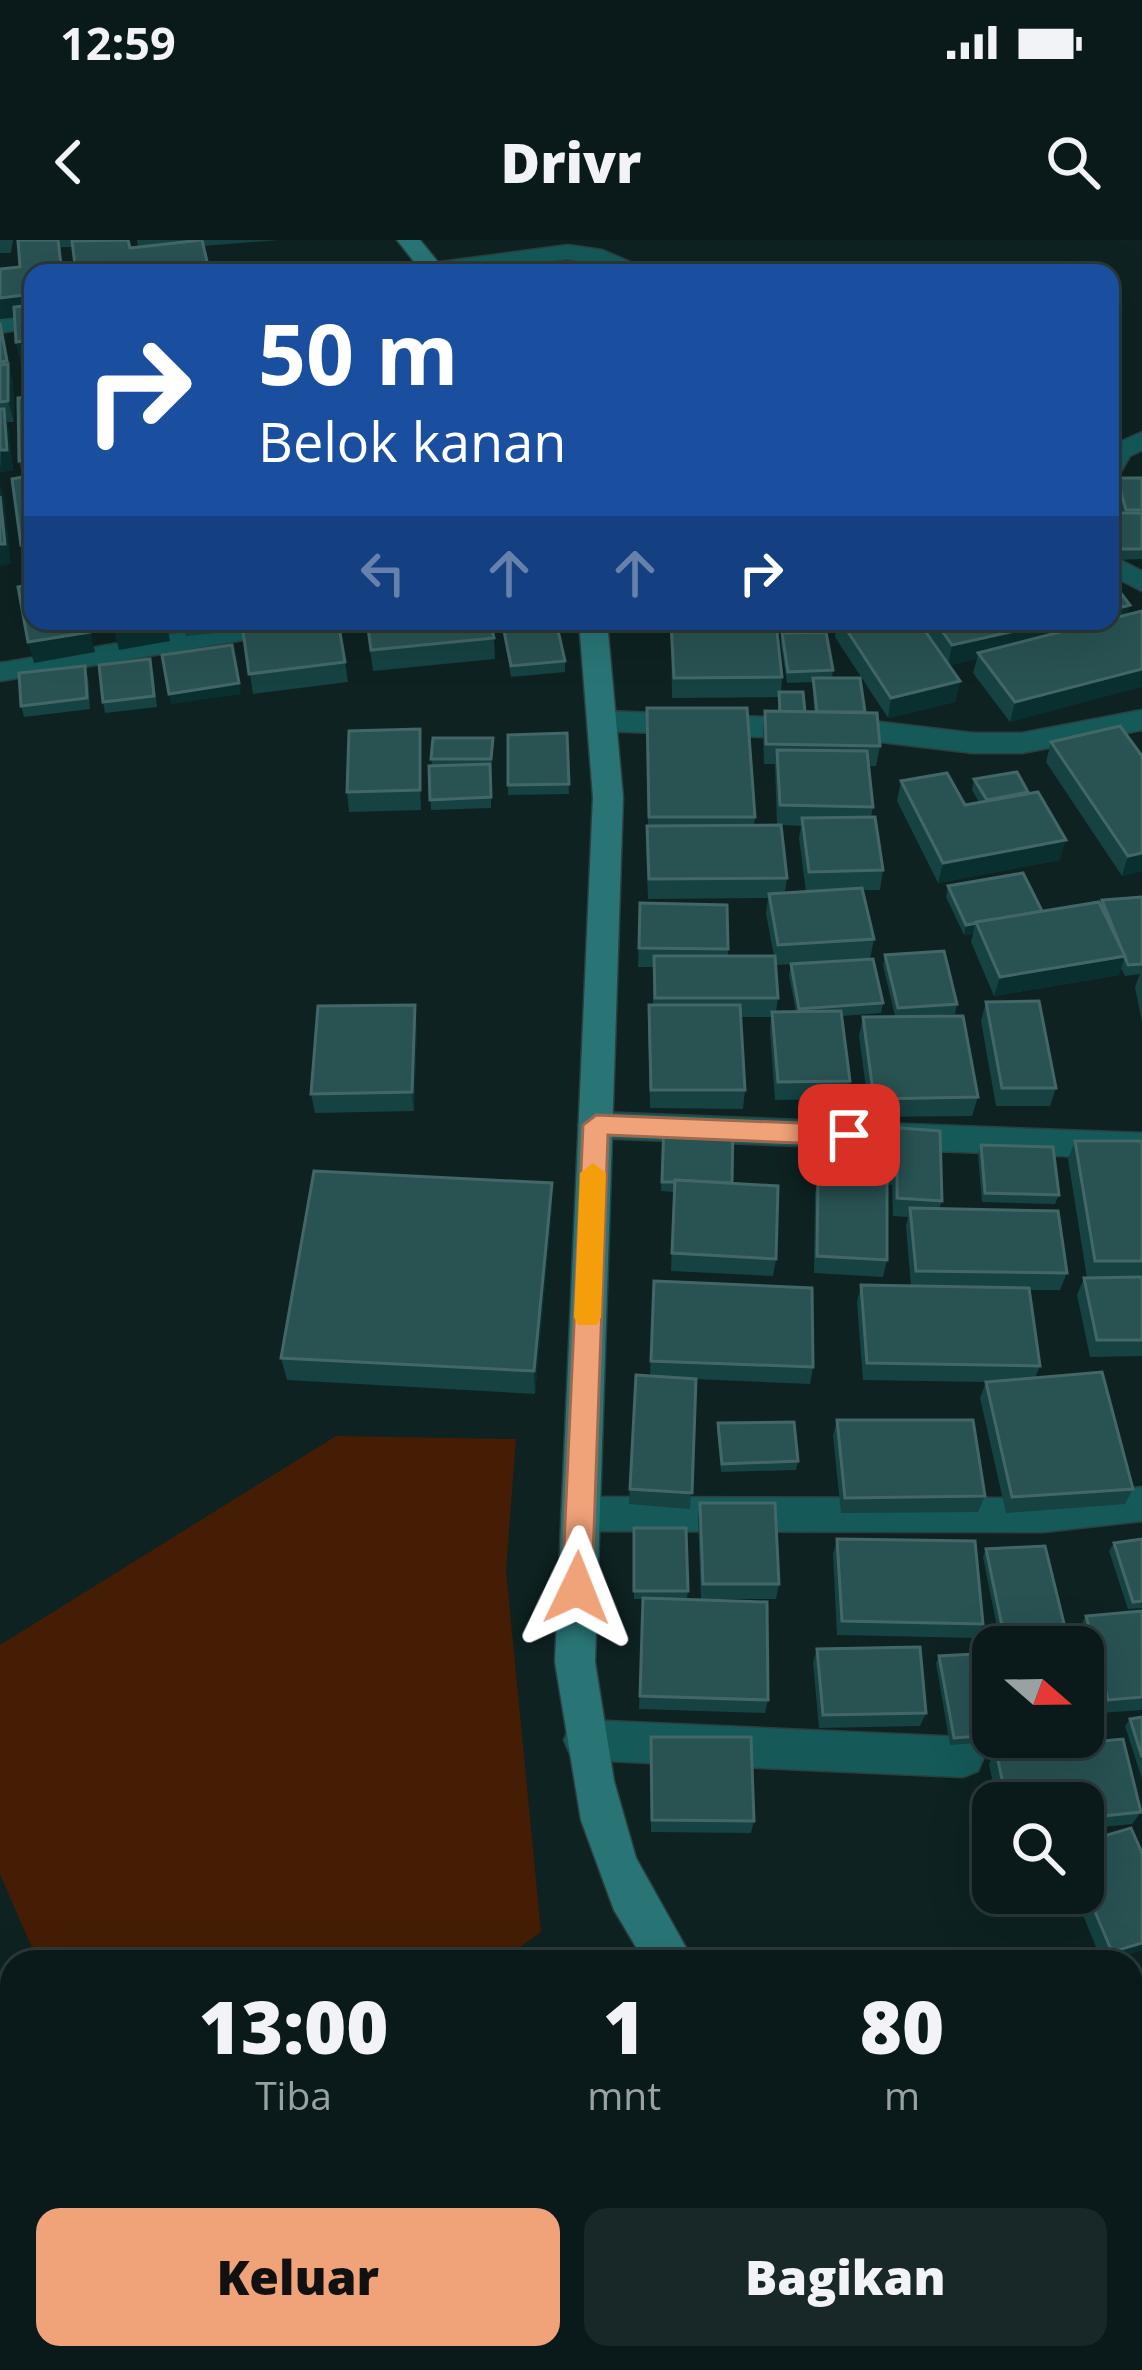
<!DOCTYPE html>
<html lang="id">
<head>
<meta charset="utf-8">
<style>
  :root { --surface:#0a1a1a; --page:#182727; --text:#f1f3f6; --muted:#99a1a2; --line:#2a3839; --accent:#f0a279 }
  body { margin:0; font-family:"Open Sans",sans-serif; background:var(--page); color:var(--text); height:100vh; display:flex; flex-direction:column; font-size:45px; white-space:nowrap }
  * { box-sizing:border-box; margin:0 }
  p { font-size:39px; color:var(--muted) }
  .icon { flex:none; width:66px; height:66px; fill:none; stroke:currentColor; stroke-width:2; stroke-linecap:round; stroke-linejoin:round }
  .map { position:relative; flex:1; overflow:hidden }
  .details { position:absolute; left:0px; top:1710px; width:1143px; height:420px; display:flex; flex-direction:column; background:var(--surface); border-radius:36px 36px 0 0; box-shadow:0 12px 48px #0002,0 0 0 3px var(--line) }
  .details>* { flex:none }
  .hud { position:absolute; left:24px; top:24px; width:1095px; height:366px; border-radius:24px; box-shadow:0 12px 48px #0002,0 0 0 3px var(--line); background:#1a4fa0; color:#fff; overflow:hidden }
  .needle { width:78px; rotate:110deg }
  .buttons { position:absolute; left:972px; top:1386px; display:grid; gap:24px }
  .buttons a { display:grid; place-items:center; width:132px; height:132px; border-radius:24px; background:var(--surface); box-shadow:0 12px 48px #0002,0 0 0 3px var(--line); font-size:60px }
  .pin { position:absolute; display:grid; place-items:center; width:102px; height:102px; color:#fff; margin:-51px; border-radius:24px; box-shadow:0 6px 18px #0006 }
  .me { position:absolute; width:132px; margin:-66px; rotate:2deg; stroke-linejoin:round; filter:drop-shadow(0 0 9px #0008) }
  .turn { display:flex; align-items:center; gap:42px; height:252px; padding:0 36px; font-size:54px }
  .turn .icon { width:156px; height:156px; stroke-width:2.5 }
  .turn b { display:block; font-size:84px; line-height:102px }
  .lanes { display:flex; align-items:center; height:114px; padding:0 36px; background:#0003; justify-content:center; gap:60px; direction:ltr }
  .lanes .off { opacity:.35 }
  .eta { display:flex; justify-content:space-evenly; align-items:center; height:204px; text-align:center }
  .eta b { font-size:72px; font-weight:800; line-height:84px }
  .button { display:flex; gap:24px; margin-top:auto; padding:24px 36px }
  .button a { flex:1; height:138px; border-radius:24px; background:var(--accent); color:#111; font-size:48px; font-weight:800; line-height:138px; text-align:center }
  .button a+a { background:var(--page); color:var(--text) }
  .status { display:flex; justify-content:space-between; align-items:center; height:84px; padding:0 60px; background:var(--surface); direction:ltr }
  .status svg { height:33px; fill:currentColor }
  header { display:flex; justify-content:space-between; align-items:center; height:156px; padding:0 36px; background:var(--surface); font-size:54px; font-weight:800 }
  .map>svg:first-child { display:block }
  .green { fill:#441d04 }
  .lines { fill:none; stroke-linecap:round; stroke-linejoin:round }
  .street-casing { stroke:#2c3f3f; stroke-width:3 }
  .secondary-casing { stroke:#2c3f3f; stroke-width:3 }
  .street { fill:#155959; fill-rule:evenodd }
  .secondary { fill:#297576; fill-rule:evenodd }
  .wall { fill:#164242; fill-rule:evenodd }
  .shaded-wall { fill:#0a2f2f }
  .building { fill:#295252; stroke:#436767; stroke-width:3 }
  .route { fill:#f0a279; stroke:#9c694f; stroke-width:3 }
  .slow { fill:#f59e0b }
</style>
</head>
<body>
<div class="status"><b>12:59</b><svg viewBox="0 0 49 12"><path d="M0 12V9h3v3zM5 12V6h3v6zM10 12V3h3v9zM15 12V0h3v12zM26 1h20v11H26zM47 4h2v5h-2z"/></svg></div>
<header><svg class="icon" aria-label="back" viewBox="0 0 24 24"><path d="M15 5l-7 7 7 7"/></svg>Drivr<svg class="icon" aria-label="search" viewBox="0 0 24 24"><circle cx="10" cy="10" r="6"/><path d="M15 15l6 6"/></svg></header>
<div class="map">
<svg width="1142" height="2130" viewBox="0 0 1142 2130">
  <rect width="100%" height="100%" fill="#0e2222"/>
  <polygon class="green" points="336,1196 516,1199 506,1330 541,1692 499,1722 38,1722 0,1634 0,1405"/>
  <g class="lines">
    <g class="street-casing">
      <g id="street">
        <polygon points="568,5 602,10 656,33 622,33 568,19 462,33 398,33 410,26"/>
        <polygon points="33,73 33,87 0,93 0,79"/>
        <polygon points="1142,192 1142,210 1130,216 1119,235 1110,238 1111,206"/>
        <polygon points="1110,315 1142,331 1142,351 1110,335"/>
        <polygon points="251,381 317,381 303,390 0,441 0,423"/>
        <polygon points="1142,470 1142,490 1022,513 973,513 872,501 604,491 590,481 604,471 872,481 973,493 1022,493"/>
        <polygon points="595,872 1142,893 1142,919 595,898 583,894 578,885 583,876"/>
        <polygon points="1142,1247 1142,1281 1043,1292 580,1291 566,1286 561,1274 566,1262 580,1257 1043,1258"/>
        <polygon points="585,1480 963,1497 978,1503 984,1517 978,1531 963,1537 585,1520 570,1514 564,1500 570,1486"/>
        <polygon points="1131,2093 1142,2093 1142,2130 1111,2130 1107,2119 1103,2130 968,2130 963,2119 1131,2118"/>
      </g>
    </g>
    <g class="secondary-casing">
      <g id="secondary">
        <polygon points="397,0 420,0 447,33 423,33"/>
        <polygon points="579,381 607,381 623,557 595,1422 614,1541 636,1618 694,1722 645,1722 614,1670 581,1580 555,1422 593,557"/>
        <polygon points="963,2118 1014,2118 1019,2130 968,2130"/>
      </g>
    </g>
    <use href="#street" class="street"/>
    <use href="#secondary" class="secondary"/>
  </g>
  <g class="wall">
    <polygon points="0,0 13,0 11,13 0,13"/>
    <polygon points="16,0 128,0 130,8 138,7 137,0 279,0 203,6 209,33 76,33 73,7 61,7 33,121 21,123 16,102 15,78 0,79 0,29 20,27"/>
    <polygon points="0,83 13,144 14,182 7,182 13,230 0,232"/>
    <polygon points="33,122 33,325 27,325 21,305 23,237 19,221 30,157 28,148"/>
    <polygon points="1117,238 1142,238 1142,319 1116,320 1110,301 1110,273 1121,273 1114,249"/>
    <polygon points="182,381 258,381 345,422 348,442 253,454 243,390 186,396"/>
    <polygon points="366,381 494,398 495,419 373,431"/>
    <polygon points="502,381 566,381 566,384 502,388"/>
    <path d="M666,381H772L782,437L781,452L805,472H814L813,442L787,443L781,404L782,393L833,430L832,438L865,473L880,506L876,526H869L873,567L871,577L883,630L880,650H863L874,699L870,719L776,725L778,758L776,772H796L789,735L791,724L883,763L881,773L842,776L850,841L847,859L775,860L770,791L771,777H740L745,850L743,869L650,868L648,785L649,765H653V727H638L640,663L728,709V716H774L766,674L768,658L648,659L646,606L648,586L647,468L755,577L754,585H777L775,524H764L763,492L765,471L778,472V457L672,458L671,389H668ZM781,585L801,586L799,598L806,652L785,653L787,638Z"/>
    <polygon points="837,381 1110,381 1010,482 973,433 977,419 949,425 960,441 955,462 888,478 835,397"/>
    <polygon points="504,391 565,421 565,432 511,437"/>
    <polygon points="153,430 157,467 105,473 103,462"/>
    <polygon points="88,436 90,469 24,477 21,466"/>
    <polygon points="567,493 569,554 508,555 508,495"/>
    <polygon points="493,498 491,530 491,568 431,570 429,526 432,526 431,519"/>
    <polygon points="1051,502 1142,516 1142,631 1122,636 1046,522"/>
    <polygon points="421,509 421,570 349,572 347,552"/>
    <polygon points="974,539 1028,554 1060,620 938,643 897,561 901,541 965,565 979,562 972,550"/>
    <polygon points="948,646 1042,671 1100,665 1102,660 1142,657 1142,782 1135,747 1140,734 1125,736 1121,728 1119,735 994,756 971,702 973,694 964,695 946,657"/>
    <polygon points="885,715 957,764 955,774 928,776 978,857 972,876 870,877 859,796 863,777 895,776 883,725"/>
    <polygon points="986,762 1056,848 1050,866 996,866 981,781"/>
    <polygon points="417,784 414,871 315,873 311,854"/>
    <polygon points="664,882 732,943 776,1019 773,1036 671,1031 674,952 661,951"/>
    <polygon points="846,884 942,961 939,969 1067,1033 1060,1050 1030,1050 1040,1126 1035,1138 1133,1249 1125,1264 1006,1273 980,1158 986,1142 863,1140 857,1062 861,1045 911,1046 906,986 908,977 893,976 892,945 887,944 887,1020 883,1037 814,1033 815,953 818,935 842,936 842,903"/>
    <polygon points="1075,901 1142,901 1142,1116 1090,1117 1077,1055 1084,1038 1087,1038 1068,919"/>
    <polygon points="981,905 1059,955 1055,964 982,962 978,915"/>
    <polygon points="552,943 552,967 535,1154 287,1140 281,1118"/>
    <polygon points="654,1041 813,1127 810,1144 696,1139 690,1269 629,1264 636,1135 650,1136"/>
    <polygon points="837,1180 985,1256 978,1272 841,1273 833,1196"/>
    <polygon points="718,1183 798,1221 796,1230 721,1232 717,1192"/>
    <polygon points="700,1263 779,1344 776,1359 701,1359 698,1278"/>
    <polygon points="634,1288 688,1351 687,1359 768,1460 765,1473 639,1469 643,1359 634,1359"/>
    <polygon points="837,1299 983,1384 977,1398 837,1395 833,1314"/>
    <polygon points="1142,1299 1142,1368 1128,1369 1109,1311 1114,1303"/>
    <polygon points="986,1309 1068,1400 1064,1407 1001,1407 983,1317"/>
    <polygon points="1142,1371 1142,1470 1099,1473 1078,1390 1086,1376"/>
    <polygon points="817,1409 926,1473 920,1486 819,1488 813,1422"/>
    <polygon points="993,1413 993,1497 1018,1497 1016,1500 950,1505 936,1423 939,1416"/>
    <polygon points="1083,1455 1094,1492 1090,1499 1034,1506 1031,1497 1083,1497"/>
    <polygon points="1142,1477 1142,1539 1125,1486 1130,1479"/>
    <polygon points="651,1497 754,1581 751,1593 651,1592"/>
    <polygon points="996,1511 1141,1572 1132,1584 1083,1589 1083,1563 997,1563 989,1524"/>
    <polygon points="1083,1602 1142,1613 1142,1710 1102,1722 1074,1653 1083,1653"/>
    <polygon points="1125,2122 1142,2130 1114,2130 1114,2125"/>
  </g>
  <g class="shaded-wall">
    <polygon points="33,54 33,75 0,79 0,58"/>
    <polygon points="1,83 13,144 14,182 0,133"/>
    <polygon points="33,100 33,121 21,123 16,102"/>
    <polygon points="4,169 9,189 13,230 0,232"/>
    <polygon points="0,244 4,258 11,324 0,326"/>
    <polygon points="33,303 33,325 27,325 21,305"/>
    <polygon points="1130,365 1124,386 978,413 977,419 948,426 952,405 1059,381 1110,381 1110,370"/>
    <polygon points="88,381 95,412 34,423 28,402"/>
    <polygon points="166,381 170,401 119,410 114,390"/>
    <polygon points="1142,429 1142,447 1010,482 1015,462"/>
    <polygon points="960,441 955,462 888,478 891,458"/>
    <polygon points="239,443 241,454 171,464 169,454"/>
    <polygon points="420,489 421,509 421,570 420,550"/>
    <polygon points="1066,600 1060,620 938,643 943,623"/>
    <polygon points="1142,613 1142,631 1122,636 1128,616"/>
    <polygon points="975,683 973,694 964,695 966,685"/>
    <polygon points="1125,716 1119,735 994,756 1000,737"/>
    <polygon points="415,765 417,784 414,871 412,852"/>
    <polygon points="552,943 552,967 535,1154 534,1131"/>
    <polygon points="1142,1703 1142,1710 1102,1722 1112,1712"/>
    <polygon points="53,2118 62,2118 64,2130 55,2130"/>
  </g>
  <g class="building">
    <polygon points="18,0 58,0 62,33 33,33 33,54 0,58 0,29 20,27"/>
    <polygon points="128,0 130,8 202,0 209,30 186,33 76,33 72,1"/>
    <polygon points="33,65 33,100 16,102 14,67"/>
    <polygon points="0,83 7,121 0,122"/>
    <polygon points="29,122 33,122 33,148 28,148"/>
    <polygon points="8,124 8,161 0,162 0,125"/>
    <polygon points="33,157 33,219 19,221 18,158"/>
    <polygon points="0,169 4,169 7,210 0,210"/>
    <polygon points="33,235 33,303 21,305 12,239"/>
    <polygon points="1117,238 1142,238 1142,270 1126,270"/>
    <polygon points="0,256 5,304 0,304"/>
    <polygon points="1110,273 1142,273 1142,309 1119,309 1110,280"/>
    <polygon points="1110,339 1130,365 1110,370"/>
    <polygon points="33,344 33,381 87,381 90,392 28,402 18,347"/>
    <polygon points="1142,371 1142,429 1015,462 978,413 1103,381 1110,381 1110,379"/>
    <polygon points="112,381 165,381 114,390"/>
    <polygon points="271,381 338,381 345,422 249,434 242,384"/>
    <polygon points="367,381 490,381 494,398 371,410"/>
    <polygon points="841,381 918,381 960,441 891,458"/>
    <polygon points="935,381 1059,381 952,405"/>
    <polygon points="671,383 776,383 782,437 674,438"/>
    <polygon points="557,386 565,421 511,426 504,391"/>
    <polygon points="826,392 833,430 788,432 782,393"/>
    <polygon points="232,405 239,443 169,454 162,415"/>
    <polygon points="150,419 154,456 103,462 99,425"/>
    <polygon points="85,426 87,458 21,466 19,433"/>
    <polygon points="813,438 860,438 865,472 817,472"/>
    <polygon points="779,452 803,452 805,472 780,472"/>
    <polygon points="647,468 747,468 755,577 649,577"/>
    <polygon points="765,471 877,473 880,506 766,504"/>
    <polygon points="1120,486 1142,516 1142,613 1128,616 1051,502"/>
    <polygon points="420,489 420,550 347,552 349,491"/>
    <polygon points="567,493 569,544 508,545 508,495"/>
    <polygon points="433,498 493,498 491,519 431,519"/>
    <polygon points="777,510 867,511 873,567 780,565"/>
    <polygon points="490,524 491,557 430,560 429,526"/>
    <polygon points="1017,532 1028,552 987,560 974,539"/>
    <polygon points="947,533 965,565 1038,552 1066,600 943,623 901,541"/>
    <polygon points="875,577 883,630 809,632 802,578"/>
    <polygon points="781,585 787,638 649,639 647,586"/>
    <polygon points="1023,633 1042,671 966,685 948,646"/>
    <polygon points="862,648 874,699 778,705 769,654"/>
    <polygon points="1142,657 1142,724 1128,725 1102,660"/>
    <polygon points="1099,662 1125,716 1000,737 976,682"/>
    <polygon points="640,663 727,665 728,709 639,708"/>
    <polygon points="944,711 957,764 898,768 885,715"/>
    <polygon points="654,716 775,716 778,758 655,758"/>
    <polygon points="873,719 883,763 799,769 791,724"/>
    <polygon points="1039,761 1056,848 1002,848 986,762"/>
    <polygon points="415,765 412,852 311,854 318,766"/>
    <polygon points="649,765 740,765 745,850 651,850"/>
    <polygon points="841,771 850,841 778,842 772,772"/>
    <polygon points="963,776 978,857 874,859 863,777"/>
    <polygon points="664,882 733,885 732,943 675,940 675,942 662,942"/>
    <polygon points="846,884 940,891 942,961 897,958 897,926 845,923"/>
    <polygon points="1075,901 1142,901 1142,1021 1095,1021"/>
    <polygon points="981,905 1053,907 1059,955 985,953"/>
    <polygon points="314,931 552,943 534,1131 281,1118"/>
    <polygon points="818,935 887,939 887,1020 817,1016"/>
    <polygon points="675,940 778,946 776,1019 672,1013"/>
    <polygon points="910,968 1058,971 1067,1033 916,1031"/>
    <polygon points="1142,1037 1142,1100 1097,1100 1084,1038"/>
    <polygon points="654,1041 812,1048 813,1127 651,1121"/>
    <polygon points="861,1045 1029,1048 1040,1126 867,1123"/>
    <polygon points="1102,1132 1133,1249 1012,1257 986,1142"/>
    <polygon points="636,1135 696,1139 692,1253 630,1249"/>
    <polygon points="837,1180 973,1180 985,1256 845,1258"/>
    <polygon points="794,1182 798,1221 722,1224 718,1183"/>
    <polygon points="700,1263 775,1263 779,1344 703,1344"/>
    <polygon points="634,1288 686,1288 688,1351 634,1351"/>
    <polygon points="837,1299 975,1301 983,1384 842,1381"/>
    <polygon points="1142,1299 1142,1361 1133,1362 1114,1303"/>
    <polygon points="1045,1306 1068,1400 1006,1405 986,1309"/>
    <polygon points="643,1358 767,1362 768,1460 640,1456"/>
    <polygon points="1142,1371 1142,1457 1108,1460 1086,1376"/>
    <polygon points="920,1407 926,1473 823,1475 817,1409"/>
    <polygon points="993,1413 993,1495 954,1498 939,1416"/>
    <polygon points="1083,1455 1094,1492 1083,1493"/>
    <polygon points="1142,1477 1142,1517 1130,1479"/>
    <polygon points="651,1497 751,1497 754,1581 652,1580"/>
    <polygon points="1123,1499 1141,1572 1083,1578 1083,1563 1007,1563 996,1511"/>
    <polygon points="1131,1588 1142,1613 1142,1703 1112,1712 1083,1643 1083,1602"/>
    <polygon points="1142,1975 1142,2083 1131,2086 1131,1978"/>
    <polygon points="12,2008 12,2118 53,2118 55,2130 0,2130 0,2012"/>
    <polygon points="614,2118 736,2118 734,2130 612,2130"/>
    <polygon points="786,2118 880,2118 878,2130 784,2130"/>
    <polygon points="1125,2122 1142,2123 1142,2130 1125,2130"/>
  </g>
  <polygon class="route" points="596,875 849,885 862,895 849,905 608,895 592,1348 588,1358 577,1362 567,1358 562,1348 583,885"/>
  <polygon class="slow" points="593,923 606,933 601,1077 597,1085 578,1085 574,1077 580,933"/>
</svg>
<div class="buttons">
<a><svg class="needle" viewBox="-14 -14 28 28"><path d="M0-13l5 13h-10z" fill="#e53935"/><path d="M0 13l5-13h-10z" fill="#99a1a2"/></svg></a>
<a><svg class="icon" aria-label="search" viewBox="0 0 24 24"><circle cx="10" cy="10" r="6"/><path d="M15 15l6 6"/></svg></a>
</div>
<div class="pin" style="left:849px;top:895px;background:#d93025"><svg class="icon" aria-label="arrive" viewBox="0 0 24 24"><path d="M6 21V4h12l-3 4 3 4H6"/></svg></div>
<svg class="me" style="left:577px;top:1348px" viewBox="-20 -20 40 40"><path d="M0-17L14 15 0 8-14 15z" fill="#f0a279" stroke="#fff" stroke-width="4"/></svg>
<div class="hud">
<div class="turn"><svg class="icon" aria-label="right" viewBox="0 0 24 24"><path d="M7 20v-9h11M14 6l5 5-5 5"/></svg><div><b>50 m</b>Belok kanan</div></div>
<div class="lanes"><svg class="icon off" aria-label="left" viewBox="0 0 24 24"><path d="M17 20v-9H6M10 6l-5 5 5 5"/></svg><svg class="icon off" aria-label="ahead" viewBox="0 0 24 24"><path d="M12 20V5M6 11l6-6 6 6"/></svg><svg class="icon off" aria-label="ahead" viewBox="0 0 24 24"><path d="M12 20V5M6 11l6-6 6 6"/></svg><svg class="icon" aria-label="right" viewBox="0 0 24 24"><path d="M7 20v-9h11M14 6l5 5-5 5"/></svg></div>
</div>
<section class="details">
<div class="eta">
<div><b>13:00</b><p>Tiba</p></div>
<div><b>1</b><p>mnt</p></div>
<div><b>80</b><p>m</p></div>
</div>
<div class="button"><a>Keluar</a><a>Bagikan</a></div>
</section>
</div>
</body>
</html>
